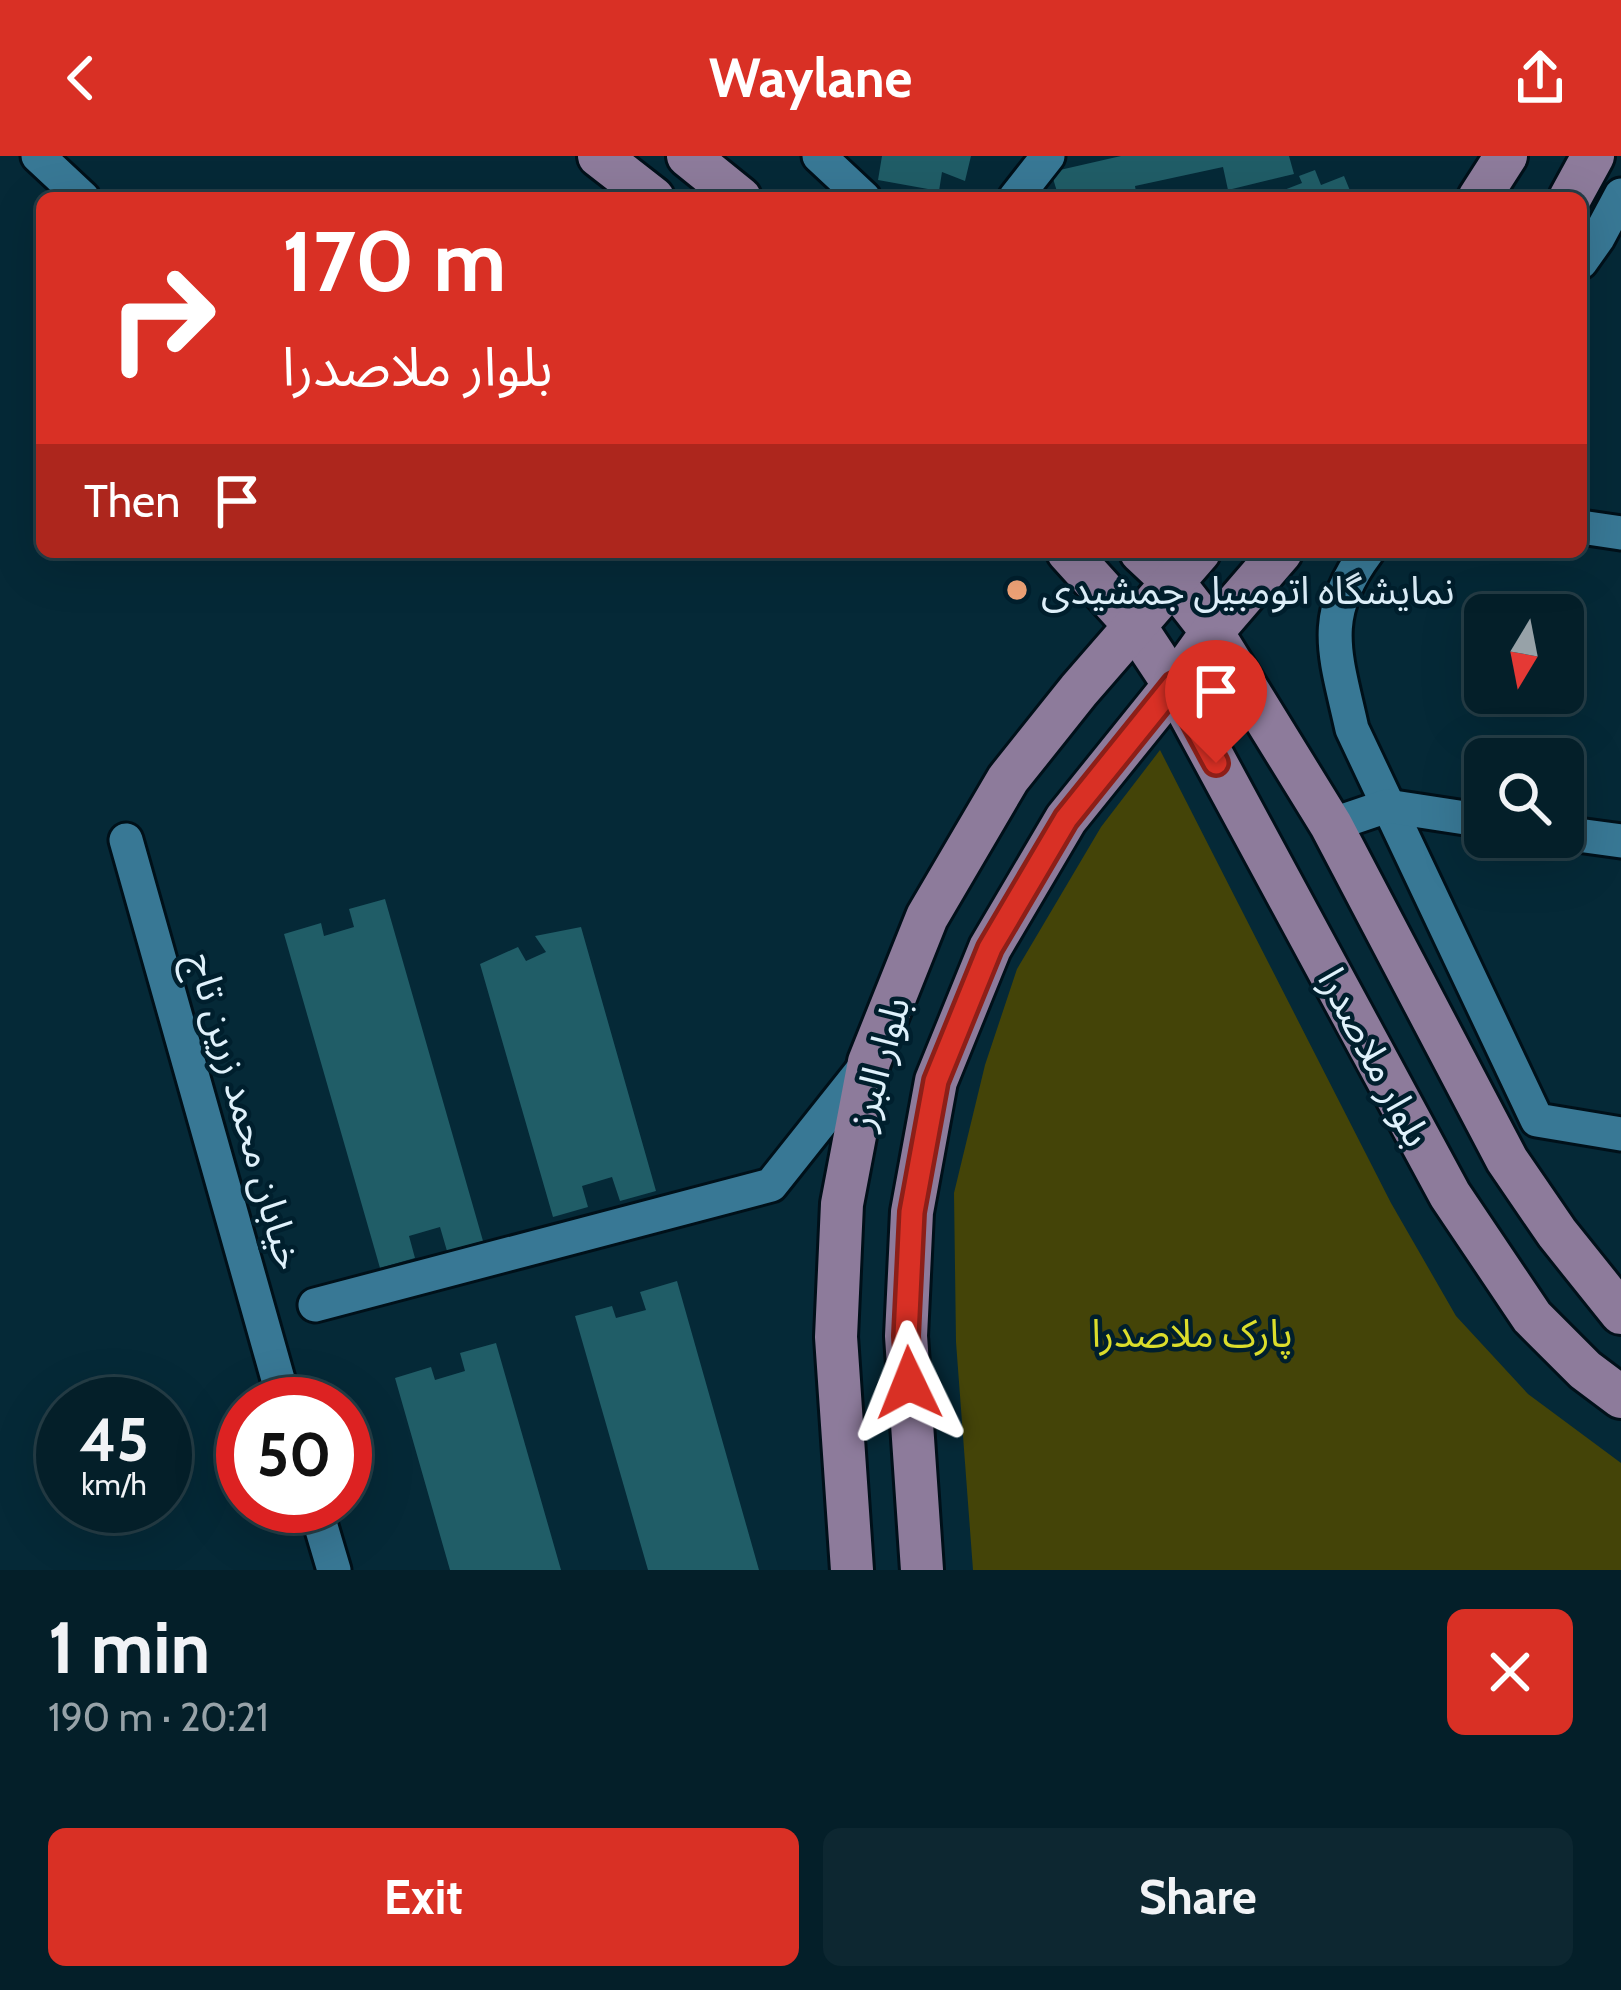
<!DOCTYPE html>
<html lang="en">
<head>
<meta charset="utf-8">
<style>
  :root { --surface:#041f29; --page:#0d2731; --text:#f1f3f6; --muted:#97a2a8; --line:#253d46; --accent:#d93025 }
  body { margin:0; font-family:Cabin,"Noto Sans Arabic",sans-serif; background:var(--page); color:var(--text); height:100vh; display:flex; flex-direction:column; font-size:45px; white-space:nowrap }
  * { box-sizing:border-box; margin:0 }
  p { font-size:39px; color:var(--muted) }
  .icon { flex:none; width:66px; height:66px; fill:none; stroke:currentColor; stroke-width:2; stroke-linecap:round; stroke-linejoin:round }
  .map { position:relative; height:1414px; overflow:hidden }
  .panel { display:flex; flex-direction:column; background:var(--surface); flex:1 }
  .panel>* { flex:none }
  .guide { position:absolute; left:36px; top:36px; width:1551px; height:366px; border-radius:18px; box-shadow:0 12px 48px #0002,0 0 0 3px var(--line); background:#d93025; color:#fff; overflow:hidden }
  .needle { width:78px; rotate:190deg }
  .buttons { position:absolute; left:1464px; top:438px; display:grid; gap:24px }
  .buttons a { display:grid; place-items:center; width:120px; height:120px; border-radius:18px; background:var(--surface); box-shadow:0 12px 48px #0002,0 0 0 3px var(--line); font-size:60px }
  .speed { position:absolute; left:36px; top:1221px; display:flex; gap:24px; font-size:60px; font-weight:700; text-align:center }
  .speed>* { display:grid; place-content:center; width:156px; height:156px; border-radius:50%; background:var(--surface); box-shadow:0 12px 48px #0002,0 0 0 3px var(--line); line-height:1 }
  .speed small { font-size:30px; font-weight:400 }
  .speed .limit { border:18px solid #d22; background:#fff; color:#111 }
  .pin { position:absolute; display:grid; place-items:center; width:102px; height:102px; color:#fff; margin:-123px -51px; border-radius:50% 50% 50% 0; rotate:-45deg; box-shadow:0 0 12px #0007 }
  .pin .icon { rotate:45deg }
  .me { position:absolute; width:132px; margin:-66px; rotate:358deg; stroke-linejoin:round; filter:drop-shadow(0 0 9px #0008) }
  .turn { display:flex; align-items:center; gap:42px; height:252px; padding:0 48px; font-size:54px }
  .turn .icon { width:156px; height:156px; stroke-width:2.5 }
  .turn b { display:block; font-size:84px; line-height:102px }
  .then { display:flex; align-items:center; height:114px; padding:0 48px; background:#0003; gap:24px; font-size:45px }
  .round { display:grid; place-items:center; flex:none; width:126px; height:126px; border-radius:18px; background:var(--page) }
  .summary { display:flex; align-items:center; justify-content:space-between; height:204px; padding:0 48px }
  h1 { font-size:72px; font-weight:700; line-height:90px }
  .button { display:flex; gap:24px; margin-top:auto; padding:24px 48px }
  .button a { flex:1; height:138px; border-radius:18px; background:var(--accent); color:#fff; font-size:48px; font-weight:700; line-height:138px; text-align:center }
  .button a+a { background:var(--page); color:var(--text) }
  header { display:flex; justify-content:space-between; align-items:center; height:156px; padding:0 48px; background:var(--accent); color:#fff; font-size:54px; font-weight:700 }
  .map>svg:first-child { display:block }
  .green { fill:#444408 }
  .building { fill:#205d67 }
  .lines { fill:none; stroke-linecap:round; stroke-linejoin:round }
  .minor-casing { stroke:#001019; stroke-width:39 }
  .major-casing { stroke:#001019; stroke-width:48 }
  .minor { stroke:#387895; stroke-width:33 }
  .major { stroke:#8d7b9b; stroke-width:42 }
  .route-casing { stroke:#8d1f18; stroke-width:30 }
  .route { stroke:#d93025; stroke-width:21 }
  .poi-dot { fill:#efa377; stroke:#001f2d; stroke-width:4.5 }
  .labels { text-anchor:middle; stroke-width:9; stroke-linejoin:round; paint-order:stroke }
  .poi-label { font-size:39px; fill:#dff1fb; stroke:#001f2d; text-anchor:start }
  .street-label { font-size:39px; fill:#dff1fb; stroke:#001f2d }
  .park-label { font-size:39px; fill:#dbdd2b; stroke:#001f2d }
</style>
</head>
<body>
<header><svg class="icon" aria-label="back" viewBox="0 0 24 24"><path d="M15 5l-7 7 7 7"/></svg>Waylane<svg class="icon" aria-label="share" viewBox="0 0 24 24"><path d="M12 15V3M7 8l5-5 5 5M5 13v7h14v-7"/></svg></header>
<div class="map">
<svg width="1621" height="1414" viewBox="0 0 1621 1414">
  <rect width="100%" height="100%" fill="#052937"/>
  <polygon class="green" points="1160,594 1391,1047 1456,1160 1528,1238 1621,1307 1621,1414 973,1414 956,1186 954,1037 985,909 1017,813 1101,671"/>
  <g class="building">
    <polygon points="882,0 971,0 965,25 942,16 939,35 878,24"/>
    <polygon points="1121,0 1289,0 1294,18 1228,34 1223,11 1135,30 1137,42 1059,42 1051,16"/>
    <polygon points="1315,14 1321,29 1344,20 1353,42 1287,42 1284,34 1302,27 1299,20"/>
    <polygon points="385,743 483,1085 447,1095 440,1071 409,1080 415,1102 380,1112 284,778 321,767 324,780 354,771 349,753"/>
    <polygon points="581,771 656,1035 620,1045 612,1021 582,1030 588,1051 553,1061 480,808 518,791 526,805 546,796 535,780"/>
    <polygon points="677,1125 759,1414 648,1414 575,1160 612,1150 616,1162 646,1154 640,1136"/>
    <polygon points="496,1187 561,1414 450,1414 395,1222 431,1211 435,1224 465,1215 460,1197"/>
  </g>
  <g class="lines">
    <g class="minor-casing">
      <g id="minor">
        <polyline points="38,0 83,42"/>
        <polyline points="819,0 864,42"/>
        <polyline points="1015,42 1048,0"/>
        <polyline points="1581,106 1598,82 1621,39"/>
        <polyline points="1581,371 1621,377"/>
        <path d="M1367,396C1318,461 1336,500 1352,573L1537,964L1621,978"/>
        <polyline points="1331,669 1387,650 1485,665"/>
        <polyline points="1563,677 1621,685"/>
        <polyline points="126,684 285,1248"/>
        <polyline points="315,1149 771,1029 868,907"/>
        <polyline points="315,1350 334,1414"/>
      </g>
    </g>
    <g class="major-casing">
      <g id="major">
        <polyline points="599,0 653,42"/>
        <polyline points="688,0 740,42"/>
        <polyline points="1479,42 1506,0"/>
        <polyline points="1570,42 1593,0"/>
        <polyline points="1068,396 1135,470 1174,529 1450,1039 1532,1161 1585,1214 1621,1241"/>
        <polyline points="1141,396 1173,426 1212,476 1331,669 1507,1004 1557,1077 1621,1157"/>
        <polyline points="852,1414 836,1181 842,1048 869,906 927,761 1008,623 1079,534 1199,396"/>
        <polyline points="922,1414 906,1180 912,1056 936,925 990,792 1066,663 1174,529 1212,476 1281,396"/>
      </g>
    </g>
    <use href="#minor" class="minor"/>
    <use href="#major" class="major"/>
  </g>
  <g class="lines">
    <g class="route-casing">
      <polyline id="route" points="909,1227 906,1180 912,1056 936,925 990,792 1066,663 1174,529 1216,607"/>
    </g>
    <use href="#route" class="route"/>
  </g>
  <circle class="poi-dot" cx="1017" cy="434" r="12"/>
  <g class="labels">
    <g class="poi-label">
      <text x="1041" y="448">نمایشگاه اتومبیل جمشیدی</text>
    </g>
    <g class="street-label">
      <text transform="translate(1375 901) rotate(62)" y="14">بلوار ملاصدرا</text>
      <text transform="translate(878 907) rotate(-74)" y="14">بلوار البرز</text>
      <text transform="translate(246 955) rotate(74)" y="14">خیابان محمد زرین تاج</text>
    </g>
    <g class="park-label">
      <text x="1192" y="1191">پارک ملاصدرا</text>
    </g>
  </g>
</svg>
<div class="buttons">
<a><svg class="needle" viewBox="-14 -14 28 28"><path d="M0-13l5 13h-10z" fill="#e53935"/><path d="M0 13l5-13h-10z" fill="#97a2a8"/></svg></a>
<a><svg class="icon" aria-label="search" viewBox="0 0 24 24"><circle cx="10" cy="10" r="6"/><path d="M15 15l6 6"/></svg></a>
</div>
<div class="speed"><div>45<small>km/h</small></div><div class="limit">50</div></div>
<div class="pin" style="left:1216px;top:607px;background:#d93025"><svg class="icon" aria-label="arrive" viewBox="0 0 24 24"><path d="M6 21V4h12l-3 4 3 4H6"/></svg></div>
<svg class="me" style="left:909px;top:1227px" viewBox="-20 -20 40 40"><path d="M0-17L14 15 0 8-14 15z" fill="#d93025" stroke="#fff" stroke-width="4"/></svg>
<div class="guide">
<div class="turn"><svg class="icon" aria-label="right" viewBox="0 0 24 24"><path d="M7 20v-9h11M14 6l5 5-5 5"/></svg><div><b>170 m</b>بلوار ملاصدرا</div></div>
<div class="then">Then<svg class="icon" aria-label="arrive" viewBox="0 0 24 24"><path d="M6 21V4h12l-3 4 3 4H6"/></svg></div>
</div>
</div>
<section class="panel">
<div class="summary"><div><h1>1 min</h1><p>190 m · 20:21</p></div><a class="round" style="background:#d93025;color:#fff"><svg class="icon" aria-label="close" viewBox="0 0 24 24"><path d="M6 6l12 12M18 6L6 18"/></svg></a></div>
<div class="button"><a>Exit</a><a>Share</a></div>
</section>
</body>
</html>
